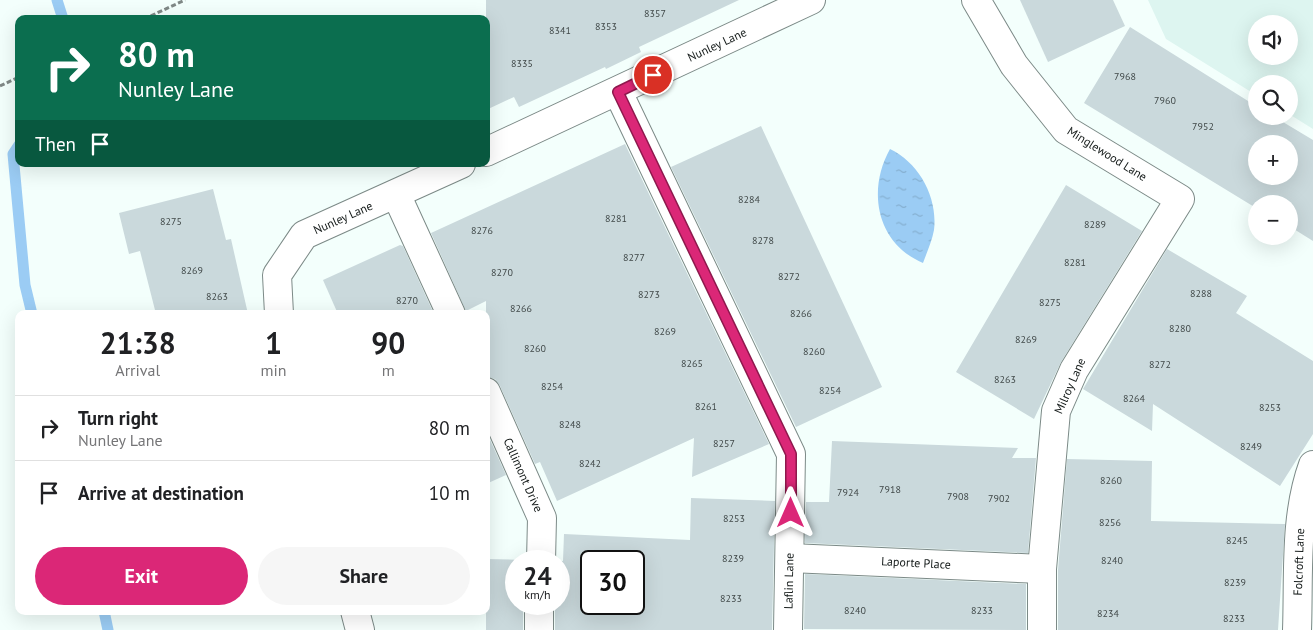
<!DOCTYPE html>
<html lang="en">
<head>
<meta charset="utf-8">
<style>
  :root { --surface:#fff; --page:#f6f6f6; --text:#202124; --muted:#757577; --line:#e0e0e0; --accent:#db2777 }
  body { margin:0; font-family:"PT Sans",sans-serif; background:var(--page); color:var(--text); height:100vh; display:flex; flex-direction:column; font-size:19px; white-space:nowrap }
  * { box-sizing:border-box; margin:0 }
  p { font-size:16px; color:var(--muted) }
  .icon { flex:none; width:28px; height:28px; fill:none; stroke:currentColor; stroke-width:2; stroke-linecap:round; stroke-linejoin:round }
  .map { position:relative; flex:1; overflow:hidden }
  .sheet { position:absolute; left:15px; top:310px; width:475px; height:305px; display:flex; flex-direction:column; background:var(--surface); border-radius:10px; box-shadow:0 5px 20px #0002 }
  .sheet>* { flex:none }
  .banner { position:absolute; left:15px; top:15px; width:475px; height:152px; border-radius:10px; box-shadow:0 5px 20px #0002; background:#0b6e4f; color:#fff; overflow:hidden }
  .fabs { position:absolute; left:1248px; top:15px; display:grid; gap:10px }
  .fabs a { display:grid; place-items:center; width:50px; height:50px; border-radius:50%; background:var(--surface); box-shadow:0 5px 20px #0002; font-size:25px }
  .speed { position:absolute; left:505px; top:550px; display:flex; gap:10px; font-size:25px; font-weight:700; text-align:center }
  .speed>* { display:grid; place-content:center; width:65px; height:65px; border-radius:50%; background:var(--surface); box-shadow:0 5px 20px #0002; line-height:1 }
  .speed small { font-size:12px; font-weight:400 }
  .speed .limit { border:2px solid #111; border-radius:8px; background:#fff; color:#111 }
  .pin { position:absolute; display:grid; place-items:center; width:42px; height:42px; color:#fff; margin:-21px; border:2px solid #fff; border-radius:50%; box-shadow:0 1px 5px #0007 }
  .me { position:absolute; width:55px; margin:-28px; rotate:0deg; stroke-linejoin:round; filter:drop-shadow(0 0 4px #0008) }
  .turn { display:flex; align-items:center; gap:18px; height:105px; padding:0 20px; font-size:22px }
  .turn .icon { width:65px; height:65px; stroke-width:2.5 }
  .turn b { display:block; font-size:35px; line-height:42px }
  .then { display:flex; align-items:center; height:48px; padding:0 20px; background:#0003; gap:10px; font-size:19px }
  .eta { display:flex; justify-content:space-evenly; align-items:center; height:85px; text-align:center }
  .eta b { font-size:30px; font-weight:800; line-height:35px }
  .button { display:flex; gap:10px; margin-top:auto; padding:10px 20px }
  .button a { flex:1; height:58px; border-radius:30px; background:var(--accent); color:#fff; font-size:20px; font-weight:800; line-height:58px; text-align:center }
  .button a+a { background:var(--page); color:var(--text) }
  ul { padding:0; list-style:none }
  li { display:flex; align-items:center; gap:15px; height:65px; padding:0 20px; border-top:1px solid var(--line) }
  li div { flex:1 }
  li b { display:block; font-size:19px }
  li em { font-style:normal }
  .map>svg:first-child { display:block }
  .built { fill:#ddf5f0; fill-rule:evenodd }
  .water { fill:url(#water-ripples) }
  .lines { fill:none; stroke-linecap:round; stroke-linejoin:round }
  .stream { stroke:#9bccf4; stroke-width:11 }
  .building { fill:#cad9dc; fill-rule:evenodd }
  .minor-casing { stroke:#7c8a87; stroke-width:30 }
  .path { stroke:#7f8886; stroke-width:3; stroke-dasharray:5 2.5; stroke-linecap:butt }
  .minor { stroke:#fff; stroke-width:28 }
  .route-casing { stroke:#8e194d; stroke-width:12 }
  .route { stroke:#db2777; stroke-width:9 }
  .labels { text-anchor:middle; stroke-width:4.5; stroke-linejoin:round; paint-order:stroke }
  .number-label { font-size:10px; fill:#414949 }
  .street-label { font-size:12px; fill:#131918; stroke:#fff }
</style>
</head>
<body>
<div class="map">
<svg width="1313" height="630" viewBox="0 0 1313 630">
  <defs>
    <pattern id="water-ripples" width="26" height="14" patternUnits="userSpaceOnUse" patternTransform="scale(1.25)"><rect width="26" height="14" fill="#9bccf4"/><path d="M2 4q2-2 4 0t4 0M15 11q2-2 4 0t4 0" fill="none" stroke="#85afd0"/></pattern>
  </defs>
  <rect width="100%" height="100%" fill="#f3fffc"/>
  <path class="built" d="M1148,0H1313V129L1289,114V84H1256V95L1166,39ZM1256,24H1289V56H1256Z"/>
  <path class="water" d="M890,149C919,163 938,197 934,230C932,241 927,252 923,263C876,243 867,190 890,149Z"/>
  <g class="lines">
    <g class="stream">
      <polyline points="57,0 63,19"/>
      <polyline points="19,145 13,154 25,285 32,314"/>
      <polyline points="104,611 108,630"/>
    </g>
  </g>
  <g class="building">
    <polygon points="486,0 739,0 639,47 641,52 606,69 605,67 519,107 514,97 486,110"/>
    <polygon points="1020,0 1113,0 1125,26 1048,62"/>
    <path d="M1130,27L1256,106V116H1273L1313,140V241L1289,226V204H1256V208L1084,103ZM1256,144H1289V176H1256Z"/>
    <polygon points="761,126 882,387 796,427 671,167"/>
    <polygon points="625,144 769,444 692,477 694,438 557,501 540,462 535,464 500,386 495,379 486,377 486,301 466,311 431,233"/>
    <polygon points="1066,185 1142,231 1061,362 1034,419 956,372"/>
    <polygon points="213,189 226,240 231,239 248,314 156,314 140,251 129,254 119,213"/>
    <polygon points="400,245 403,246 434,314 338,314 323,280"/>
    <polygon points="1167,249 1247,296 1236,313 1313,361 1313,434 1280,486 1153,404 1152,431 1083,389"/>
    <polygon points="486,431 506,475 486,484"/>
    <polygon points="832,441 1018,448 1012,458 1036,458 1028,553 805,543 806,502 829,502"/>
    <polygon points="1067,459 1152,461 1151,521 1285,524 1278,630 1058,630 1058,570"/>
    <path d="M691,498L775,501L772,630H555V604H559V561H557H563L564,534L690,540ZM591,561H634V604H591Z"/>
    <polygon points="486,559 525,560 516,561 516,604 523,604 523,630 486,630"/>
    <polygon points="805,574 1026,584 1026,630 804,629"/>
  </g>
  <g class="lines">
    <g class="minor-casing">
      <g id="minor">
        <polyline points="976,0 1014,65 1066,130 1180,199 1074,370 1056,411 1042,569 1042,630"/>
        <polyline points="618,92 791,454 788,630"/>
        <polyline points="486,152 811,0"/>
        <polyline points="396,194 451,314"/>
        <polyline points="279,314 277,275 304,235 461,164"/>
        <polyline points="486,392 542,518 541,561"/>
        <polyline points="790,558 1042,569"/>
        <polyline points="355,611 360,630"/>
        <polyline points="539,630 539,604"/>
        <path d="M1297,630C1299,576 1294,517 1313,465"/>
      </g>
    </g>
    <g class="path">
      <polyline points="144,19 185,0"/>
      <polyline points="0,86 19,77"/>
    </g>
    <use href="#minor" class="minor"/>
  </g>
  <g class="lines">
    <g class="route-casing">
      <polyline id="route" points="653,75 618,92 791,454 791,513"/>
    </g>
    <use href="#route" class="route"/>
  </g>
  <g class="labels">
    <g class="number-label">
      <text x="655" y="17">8357</text>
      <text x="606" y="30">8353</text>
      <text x="560" y="34">8341</text>
      <text x="522" y="67">8335</text>
      <text x="1125" y="80">7968</text>
      <text x="1165" y="104">7960</text>
      <text x="1203" y="130">7952</text>
      <text x="749" y="203">8284</text>
      <text x="616" y="222">8281</text>
      <text x="171" y="225">8275</text>
      <text x="1095" y="228">8289</text>
      <text x="482" y="234">8276</text>
      <text x="763" y="244">8278</text>
      <text x="634" y="261">8277</text>
      <text x="1075" y="266">8281</text>
      <text x="192" y="274">8269</text>
      <text x="502" y="276">8270</text>
      <text x="789" y="280">8272</text>
      <text x="1201" y="297">8288</text>
      <text x="649" y="298">8273</text>
      <text x="217" y="300">8263</text>
      <text x="407" y="304">8270</text>
      <text x="1050" y="306">8275</text>
      <text x="521" y="312">8266</text>
      <text x="801" y="317">8266</text>
      <text x="1180" y="332">8280</text>
      <text x="665" y="335">8269</text>
      <text x="1026" y="343">8269</text>
      <text x="535" y="352">8260</text>
      <text x="814" y="355">8260</text>
      <text x="692" y="367">8265</text>
      <text x="1160" y="368">8272</text>
      <text x="1005" y="383">8263</text>
      <text x="552" y="390">8254</text>
      <text x="830" y="394">8254</text>
      <text x="1134" y="402">8264</text>
      <text x="706" y="410">8261</text>
      <text x="1270" y="411">8253</text>
      <text x="570" y="428">8248</text>
      <text x="724" y="447">8257</text>
      <text x="1251" y="450">8249</text>
      <text x="590" y="467">8242</text>
      <text x="1111" y="484">8260</text>
      <text x="890" y="493">7918</text>
      <text x="848" y="496">7924</text>
      <text x="958" y="500">7908</text>
      <text x="999" y="502">7902</text>
      <text x="734" y="522">8253</text>
      <text x="1110" y="526">8256</text>
      <text x="1237" y="544">8245</text>
      <text x="733" y="562">8239</text>
      <text x="1112" y="564">8240</text>
      <text x="1235" y="586">8239</text>
      <text x="731" y="602">8233</text>
      <text x="855" y="614">8240</text>
      <text x="982" y="614">8233</text>
      <text x="1108" y="617">8234</text>
      <text x="1234" y="622">8233</text>
    </g>
    <g class="street-label">
      <text transform="translate(717 45) rotate(-25)" y="4">Nunley Lane</text>
      <text transform="translate(1107 154) rotate(32)" y="4">Minglewood Lane</text>
      <text transform="translate(343 218) rotate(-24)" y="4">Nunley Lane</text>
      <text transform="translate(1070 386) rotate(-66)" y="4">Milroy Lane</text>
      <text transform="translate(523 475) rotate(66)" y="4">Callimont Drive</text>
      <text transform="translate(1299 562) rotate(-88)" y="4">Folcroft Lane</text>
      <text transform="translate(916 563) rotate(3)" y="4">Laporte Place</text>
      <text transform="translate(789 581) rotate(-89)" y="4">Laflin Lane</text>
    </g>
  </g>
</svg>
<div class="fabs">
<a><svg class="icon" aria-label="sound" viewBox="0 0 24 24"><path d="M4 9h4l5-4v14l-5-4H4zM17 9q2 3 0 6"/></svg></a>
<a><svg class="icon" aria-label="search" viewBox="0 0 24 24"><circle cx="10" cy="10" r="6"/><path d="M15 15l6 6"/></svg></a>
<a>+</a>
<a>−</a>
</div>
<div class="speed"><div>24<small>km/h</small></div><div class="limit">30</div></div>
<div class="pin" style="left:653px;top:75px;background:#d93025"><svg class="icon" aria-label="arrive" viewBox="0 0 24 24"><path d="M6 21V4h12l-3 4 3 4H6"/></svg></div>
<svg class="me" style="left:791px;top:513px" viewBox="-20 -20 40 40"><path d="M0-17L14 15 0 8-14 15z" fill="#db2777" stroke="#fff" stroke-width="4"/></svg>
<div class="banner">
<div class="turn"><svg class="icon" aria-label="right" viewBox="0 0 24 24"><path d="M7 20v-9h11M14 6l5 5-5 5"/></svg><div><b>80 m</b>Nunley Lane</div></div>
<div class="then">Then<svg class="icon" aria-label="arrive" viewBox="0 0 24 24"><path d="M6 21V4h12l-3 4 3 4H6"/></svg></div>
</div>
<section class="sheet">
<div class="eta">
<div><b>21:38</b><p>Arrival</p></div>
<div><b>1</b><p>min</p></div>
<div><b>90</b><p>m</p></div>
</div>
<ul>
<li><svg class="icon" aria-label="right" viewBox="0 0 24 24"><path d="M7 20v-9h11M14 6l5 5-5 5"/></svg><div><b>Turn right</b><p>Nunley Lane</p></div><em>80 m</em></li>
<li><svg class="icon" aria-label="arrive" viewBox="0 0 24 24"><path d="M6 21V4h12l-3 4 3 4H6"/></svg><div><b>Arrive at destination</b></div><em>10 m</em></li>
</ul>
<div class="button"><a>Exit</a><a>Share</a></div>
</section>
</div>
</body>
</html>
